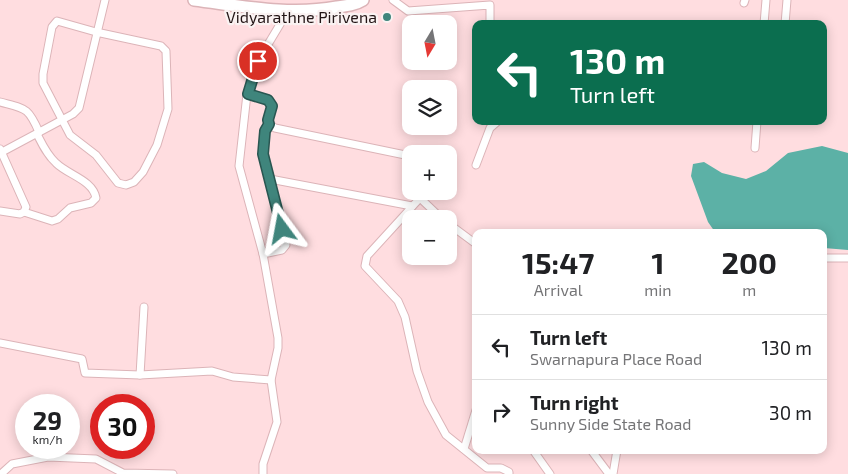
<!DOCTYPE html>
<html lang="en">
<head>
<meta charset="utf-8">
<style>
  :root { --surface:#fff; --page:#f6f6f6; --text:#202124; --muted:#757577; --line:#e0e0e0 }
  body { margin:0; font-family:"Exo 2",sans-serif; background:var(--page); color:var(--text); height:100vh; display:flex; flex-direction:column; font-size:19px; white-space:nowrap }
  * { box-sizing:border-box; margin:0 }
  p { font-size:16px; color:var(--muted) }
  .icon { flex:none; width:28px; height:28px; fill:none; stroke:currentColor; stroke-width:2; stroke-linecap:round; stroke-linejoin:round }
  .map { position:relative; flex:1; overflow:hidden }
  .drawer { position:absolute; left:472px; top:229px; width:355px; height:225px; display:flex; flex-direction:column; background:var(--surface); border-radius:10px; box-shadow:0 2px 12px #0003 }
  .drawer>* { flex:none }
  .hud { position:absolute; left:472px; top:20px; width:355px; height:105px; border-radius:10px; box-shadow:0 2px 12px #0003; background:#0b6e4f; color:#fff; overflow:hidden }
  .needle { width:32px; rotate:190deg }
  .buttons { position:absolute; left:402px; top:15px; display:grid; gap:10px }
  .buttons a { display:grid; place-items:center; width:55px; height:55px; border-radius:10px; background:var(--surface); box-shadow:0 2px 12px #0003; font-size:25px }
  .speed { position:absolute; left:15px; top:394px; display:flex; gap:10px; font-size:25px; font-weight:700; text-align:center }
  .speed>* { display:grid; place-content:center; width:65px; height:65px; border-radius:50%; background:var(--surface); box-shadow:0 2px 12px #0003; line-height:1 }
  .speed small { font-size:12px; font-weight:400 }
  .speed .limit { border:8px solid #d22; background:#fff; color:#111 }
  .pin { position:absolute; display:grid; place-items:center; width:42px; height:42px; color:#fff; margin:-21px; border:2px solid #fff; border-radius:50%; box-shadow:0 1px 5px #0007 }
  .me { position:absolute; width:55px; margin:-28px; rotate:347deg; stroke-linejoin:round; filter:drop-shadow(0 0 4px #0008) }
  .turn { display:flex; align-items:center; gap:18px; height:105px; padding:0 15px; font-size:22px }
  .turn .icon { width:65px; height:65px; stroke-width:2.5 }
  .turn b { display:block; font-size:35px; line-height:42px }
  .eta { display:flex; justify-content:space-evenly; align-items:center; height:85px; text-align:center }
  .eta b { font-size:30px; font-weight:700; line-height:35px }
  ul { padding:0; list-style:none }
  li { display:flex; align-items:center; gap:15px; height:65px; padding:0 15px; border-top:1px solid var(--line) }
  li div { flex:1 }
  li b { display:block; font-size:19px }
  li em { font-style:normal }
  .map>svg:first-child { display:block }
  .water { fill:#5cb1a6 }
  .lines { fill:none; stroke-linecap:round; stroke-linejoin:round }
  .street-casing { stroke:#dcb4b8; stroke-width:9 }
  .primary-casing { stroke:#dcb4b8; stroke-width:14 }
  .street { stroke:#fff; stroke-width:7 }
  .primary { stroke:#fff; stroke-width:11 }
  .route-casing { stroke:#295651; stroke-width:12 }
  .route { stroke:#3f857c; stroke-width:9 }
  .poi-dot { fill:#3f857c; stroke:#faf2f2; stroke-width:2 }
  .labels { text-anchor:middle; stroke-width:4.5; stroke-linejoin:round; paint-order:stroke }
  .poi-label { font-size:16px; fill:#231516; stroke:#faf2f2; text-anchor:end }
</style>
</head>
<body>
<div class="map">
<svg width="848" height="474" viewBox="0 0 848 474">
  <rect width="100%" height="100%" fill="#ffdde0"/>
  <polygon class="water" points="822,146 848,153 848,250 824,248 824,232 715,232 708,222 691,176 693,164 704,162 722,173 746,179 766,171 788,153"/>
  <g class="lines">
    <g class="street-casing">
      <g id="street">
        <polyline points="393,0 408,11 490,5 490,24"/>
        <polyline points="744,3 745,0"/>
        <polygon points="57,21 96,32 161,46 166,51 168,109 157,145 143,172 134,182 126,185 118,183 96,155 70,135 43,83 43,74 52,27"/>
        <polyline points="764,24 766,0"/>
        <polyline points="785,24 787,0"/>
        <polyline points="247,94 268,100 272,106 268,120 269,124 275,128 410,156 411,158"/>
        <path d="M0,102C26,109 28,107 39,132"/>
        <polyline points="755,148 757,121"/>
        <polyline points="2,152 73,114 79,108 105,0"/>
        <polyline points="476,165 490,128 498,121"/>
        <polyline points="270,179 412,206"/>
        <polyline points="418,191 420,198 442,219"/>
        <polyline points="420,198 367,256 365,266 398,301 405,317 417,371 428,402 446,435 487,468 501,468 509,472 509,474"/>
        <polyline points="0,211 20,214 24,212 26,207 0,149"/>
        <path d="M24,212L52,221L58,219L70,208L91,203L96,198C93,180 68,175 56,163C47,155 42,144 37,134"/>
        <polyline points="449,224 476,244"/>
        <polyline points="263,254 282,250 286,245 263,154 265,131 269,124"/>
        <polyline points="824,258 848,258"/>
        <polyline points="0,343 82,359 85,373 140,375 212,371 233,377 271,380"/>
        <polyline points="140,375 144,307"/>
        <polyline points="464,449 476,410"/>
        <polyline points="533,450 550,474"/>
        <polyline points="591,450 609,474"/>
        <polyline points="1,474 12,464 48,457 96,459 123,473 173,474"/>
        <polyline points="263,474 263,464 277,422 271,380 278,348 278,338 263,254 239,166 247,94 258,61 288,11"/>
        <polyline points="613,474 617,450"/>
      </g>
    </g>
    <g class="primary-casing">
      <path id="primary" d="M194,0C242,6 289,16 337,7C347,6 355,5 363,0"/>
    </g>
    <use href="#street" class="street"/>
    <use href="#primary" class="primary"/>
  </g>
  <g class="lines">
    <g class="route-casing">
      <polyline id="route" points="258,61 248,94 268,100 272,106 268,120 269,124 265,131 263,154 282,229"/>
    </g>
    <use href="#route" class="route"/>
  </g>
  <circle class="poi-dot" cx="387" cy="17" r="5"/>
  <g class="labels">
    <g class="poi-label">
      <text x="377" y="23">Vidyarathne Pirivena</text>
    </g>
  </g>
</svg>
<div class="buttons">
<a><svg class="needle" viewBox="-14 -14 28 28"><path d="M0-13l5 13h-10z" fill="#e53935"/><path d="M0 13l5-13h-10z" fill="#757577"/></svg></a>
<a><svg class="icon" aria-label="layers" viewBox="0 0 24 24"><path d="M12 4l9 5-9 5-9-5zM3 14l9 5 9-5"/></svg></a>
<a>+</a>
<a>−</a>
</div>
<div class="speed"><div>29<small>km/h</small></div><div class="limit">30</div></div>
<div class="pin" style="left:258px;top:61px;background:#d93025"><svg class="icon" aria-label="arrive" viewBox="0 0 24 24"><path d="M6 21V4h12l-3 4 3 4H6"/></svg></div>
<svg class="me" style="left:282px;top:229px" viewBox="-20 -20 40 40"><path d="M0-17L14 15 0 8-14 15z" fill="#3f857c" stroke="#fff" stroke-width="4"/></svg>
<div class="hud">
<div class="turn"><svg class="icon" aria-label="left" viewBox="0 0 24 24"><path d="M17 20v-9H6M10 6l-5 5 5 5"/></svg><div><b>130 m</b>Turn left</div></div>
</div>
<section class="drawer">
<div class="eta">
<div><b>15:47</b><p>Arrival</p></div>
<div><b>1</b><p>min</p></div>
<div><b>200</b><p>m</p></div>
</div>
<ul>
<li><svg class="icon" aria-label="left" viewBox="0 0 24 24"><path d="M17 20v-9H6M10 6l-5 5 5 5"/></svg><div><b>Turn left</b><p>Swarnapura Place Road</p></div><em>130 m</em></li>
<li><svg class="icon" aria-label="right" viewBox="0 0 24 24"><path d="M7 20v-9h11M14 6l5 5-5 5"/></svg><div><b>Turn right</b><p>Sunny Side State Road</p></div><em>30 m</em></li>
</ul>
</section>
</div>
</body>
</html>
